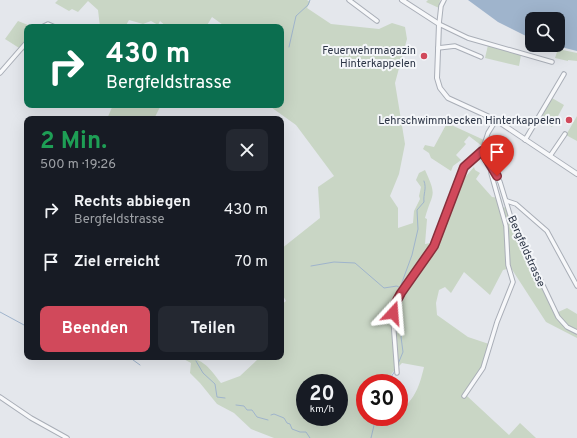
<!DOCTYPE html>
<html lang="de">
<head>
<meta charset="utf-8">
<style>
  :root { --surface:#171b24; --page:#242831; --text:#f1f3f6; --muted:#9ea1a6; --accent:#d1495b }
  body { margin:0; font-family:Overpass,sans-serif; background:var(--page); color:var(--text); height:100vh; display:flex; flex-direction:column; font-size:15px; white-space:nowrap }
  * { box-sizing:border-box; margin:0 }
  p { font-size:13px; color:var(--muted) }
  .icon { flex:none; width:22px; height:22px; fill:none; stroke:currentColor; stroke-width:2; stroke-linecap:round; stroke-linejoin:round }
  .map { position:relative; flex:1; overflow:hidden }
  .drawer { position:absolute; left:24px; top:116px; width:260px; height:244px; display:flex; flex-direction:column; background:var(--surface); border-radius:8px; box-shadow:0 4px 16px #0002 }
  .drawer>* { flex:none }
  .guide { position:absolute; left:24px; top:24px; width:260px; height:84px; border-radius:8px; box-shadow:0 4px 16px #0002; background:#0b6e4f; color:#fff; overflow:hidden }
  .buttons { position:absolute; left:525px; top:12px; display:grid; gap:8px }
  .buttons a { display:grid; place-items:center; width:40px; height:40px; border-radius:8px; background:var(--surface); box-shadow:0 4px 16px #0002; font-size:20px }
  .speed { position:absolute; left:296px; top:374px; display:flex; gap:8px; font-size:20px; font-weight:700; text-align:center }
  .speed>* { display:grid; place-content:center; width:52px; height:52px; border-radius:50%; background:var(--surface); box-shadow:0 4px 16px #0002; line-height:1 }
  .speed small { font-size:10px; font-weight:400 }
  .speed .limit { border:6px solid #d22; background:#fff; color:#111 }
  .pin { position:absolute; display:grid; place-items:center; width:34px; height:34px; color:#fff; margin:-41px -17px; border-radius:50% 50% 50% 0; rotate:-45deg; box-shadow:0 0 4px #0007 }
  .pin .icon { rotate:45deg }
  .me { position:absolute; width:44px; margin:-22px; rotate:19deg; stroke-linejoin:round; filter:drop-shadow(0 0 3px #0008) }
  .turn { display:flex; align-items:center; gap:14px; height:84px; padding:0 16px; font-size:18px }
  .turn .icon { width:52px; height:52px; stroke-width:2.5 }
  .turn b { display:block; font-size:28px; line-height:34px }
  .round { display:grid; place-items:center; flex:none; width:42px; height:42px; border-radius:8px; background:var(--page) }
  .summary { display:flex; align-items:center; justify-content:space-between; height:68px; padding:0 16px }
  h1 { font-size:24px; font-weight:700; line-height:30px; color:#1e9e55 }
  .button { display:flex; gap:8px; margin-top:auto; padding:8px 16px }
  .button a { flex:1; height:46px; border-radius:8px; background:var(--accent); color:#fff; font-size:16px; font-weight:700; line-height:46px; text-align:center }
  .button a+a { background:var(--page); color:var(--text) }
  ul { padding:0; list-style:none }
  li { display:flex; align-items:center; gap:12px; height:52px; padding:0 16px }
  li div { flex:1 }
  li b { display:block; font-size:15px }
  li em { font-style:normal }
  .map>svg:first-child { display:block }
  .green { fill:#c9d6c5; fill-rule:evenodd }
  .water { fill:#9fb4cc }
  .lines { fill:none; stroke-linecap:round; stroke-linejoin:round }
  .stream { stroke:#9fb4cc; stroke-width:1 }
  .minor-casing { stroke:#a9aeb7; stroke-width:5.5 }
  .tertiary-casing { stroke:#a9aeb7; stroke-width:6 }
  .minor { stroke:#f7f8fa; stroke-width:3.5 }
  .tertiary { stroke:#f7f8fa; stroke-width:4 }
  .route-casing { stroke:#882f3b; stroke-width:10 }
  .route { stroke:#d1495b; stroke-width:7 }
  .poi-dot { fill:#d1495b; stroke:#f4f6f9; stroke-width:1.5 }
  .labels { text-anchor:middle; stroke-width:4; stroke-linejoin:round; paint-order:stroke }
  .poi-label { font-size:11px; fill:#2b3445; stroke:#f4f6f9; text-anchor:end }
  .street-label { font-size:11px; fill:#2b3445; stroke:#f4f6f9 }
</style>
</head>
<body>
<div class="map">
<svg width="577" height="438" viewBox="0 0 577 438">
  <rect width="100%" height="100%" fill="#e4e7ec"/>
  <g class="green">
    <path d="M58,0H307L310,2L307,8L331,24L379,29L392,23L405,27L407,39L395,83L405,144L399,174L390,196L398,208V228L413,223L414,211L420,199L419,196L421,187L416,180L419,173L425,170C438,198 432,192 425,218L427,219L425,244L431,243L461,182L474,167L475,170L480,173L476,179L492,197L501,198L503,207L506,208L554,314L567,308L577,314V338L546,322L511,268L503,270L490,295L464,272L451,293L445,287L439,290L436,303L437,315L468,337L492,345L467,396L509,435L520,423L536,438H274L251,429L234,413L217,404L200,383L190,373L191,363L180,357C202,357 208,366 221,383L240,376L257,360L256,357H281V305L286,301L281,292V249L320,218L318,187L334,176L296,125L268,105H281V27H226L212,17L206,27H167L160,21L158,25L151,21L143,24L129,20L125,27H100L98,10L88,1L78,12L72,9L69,11L55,3ZM402,363L424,367C420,384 415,401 399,410V417H365V383H388L392,373ZM305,383H339V417H305Z"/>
    <polygon points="428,0 440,0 439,8 426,2"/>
    <polygon points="18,21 33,27 27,27 27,53 5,39"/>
    <polygon points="488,45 521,55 519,66 485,58"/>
    <polygon points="558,49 577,53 577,61 568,60 568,61 555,58"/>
    <polygon points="552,98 564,105 552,127 540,120"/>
    <polygon points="113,105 161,105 154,119 107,119"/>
    <polygon points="577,116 577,141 566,135"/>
    <polygon points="447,123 484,140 482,146 469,136 464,142 466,144 456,155 461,160 453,166 451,171 431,158 429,153 423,149 425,145 434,147"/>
  </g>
  <polygon class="water" points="468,0 577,0 577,51 553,45 558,45 558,19 532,19 532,39 498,22"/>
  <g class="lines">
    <g class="stream">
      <polyline points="289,47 296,16 308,5 310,0"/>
      <polyline points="311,266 334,262 355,263 384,288 397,286 400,288"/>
      <path d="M402,290L401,285L412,255L418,229L417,210L424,202C423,194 427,189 424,181"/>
      <polyline points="0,312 24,325 27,322"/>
      <polyline points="129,357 140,365"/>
      <polyline points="188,357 192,359"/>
      <polyline points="196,361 203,373 215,384 217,397 225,398"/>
      <path d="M398,364L403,352L401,337L403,328C395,316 401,305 404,293"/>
      <polyline points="387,383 395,371"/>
      <polyline points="236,405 244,406 247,410 252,410 257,417 268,420"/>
      <polyline points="271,415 274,414 284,418 287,423 290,424 292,429 300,432 306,432 310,438"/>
      <polyline points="371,438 376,417"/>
    </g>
    <g class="minor-casing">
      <g id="minor">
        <polyline points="349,0 377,21"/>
        <polyline points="444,0 441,6 439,24 468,38 552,62"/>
        <polyline points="42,27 48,24 55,27"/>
        <polyline points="438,48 455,46 481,57"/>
        <polyline points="0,73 27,42"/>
        <polyline points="496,120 488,133 482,151 500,182 511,218 558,317 567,327 577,332"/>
        <polyline points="525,140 564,74"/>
        <polyline points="550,156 565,134"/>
        <polyline points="507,201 516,204 547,231 577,286"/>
        <polyline points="397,373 393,319 395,304 414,272 434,246 464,167 482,151"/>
        <polyline points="464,396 483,368 497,322 513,282 508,265 506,226 491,173 492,169"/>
        <polyline points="0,397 31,418 67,438"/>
      </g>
    </g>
    <g class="tertiary-casing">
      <polyline id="tertiary" points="402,0 439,24 437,78 440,88 448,98 496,120 577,174"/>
    </g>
    <use href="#minor" class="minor"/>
    <use href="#tertiary" class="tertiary"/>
  </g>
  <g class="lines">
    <g class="route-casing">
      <polyline id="route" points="393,313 395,304 401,293 434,246 464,167 482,151 497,176"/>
    </g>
    <use href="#route" class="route"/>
  </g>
  <g class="poi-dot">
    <circle cx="424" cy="56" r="4"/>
    <circle cx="569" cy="120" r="4"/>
  </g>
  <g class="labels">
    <g class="poi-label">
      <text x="416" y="54">Feuerwehrmagazin<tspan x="416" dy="13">Hinterkappelen</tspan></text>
      <text x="561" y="124">Lehrschwimmbecken Hinterkappelen</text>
    </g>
    <g class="street-label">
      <text transform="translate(527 251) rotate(66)" y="4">Bergfeldstrasse</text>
    </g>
  </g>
</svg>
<div class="buttons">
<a><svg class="icon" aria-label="search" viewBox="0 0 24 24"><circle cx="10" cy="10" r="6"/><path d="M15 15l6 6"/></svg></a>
</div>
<div class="speed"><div>20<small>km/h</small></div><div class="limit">30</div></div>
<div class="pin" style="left:497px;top:176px;background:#d93025"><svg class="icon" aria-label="arrive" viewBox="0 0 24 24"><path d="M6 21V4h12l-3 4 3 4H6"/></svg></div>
<svg class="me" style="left:393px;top:313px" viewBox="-20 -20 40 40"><path d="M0-17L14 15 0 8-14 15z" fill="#d1495b" stroke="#fff" stroke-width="4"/></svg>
<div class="guide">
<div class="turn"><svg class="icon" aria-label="right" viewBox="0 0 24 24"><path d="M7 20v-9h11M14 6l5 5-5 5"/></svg><div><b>430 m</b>Bergfeldstrasse</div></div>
</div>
<section class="drawer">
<div class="summary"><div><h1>2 Min.</h1><p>500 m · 19:26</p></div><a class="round"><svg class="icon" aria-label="close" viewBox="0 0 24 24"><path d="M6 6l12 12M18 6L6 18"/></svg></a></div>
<ul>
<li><svg class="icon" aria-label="right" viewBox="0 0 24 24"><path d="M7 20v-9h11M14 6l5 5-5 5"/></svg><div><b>Rechts abbiegen</b><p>Bergfeldstrasse</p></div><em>430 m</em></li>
<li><svg class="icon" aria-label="arrive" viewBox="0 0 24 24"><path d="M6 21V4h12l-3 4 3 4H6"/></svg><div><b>Ziel erreicht</b></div><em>70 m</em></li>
</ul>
<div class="button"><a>Beenden</a><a>Teilen</a></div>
</section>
</div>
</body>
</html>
